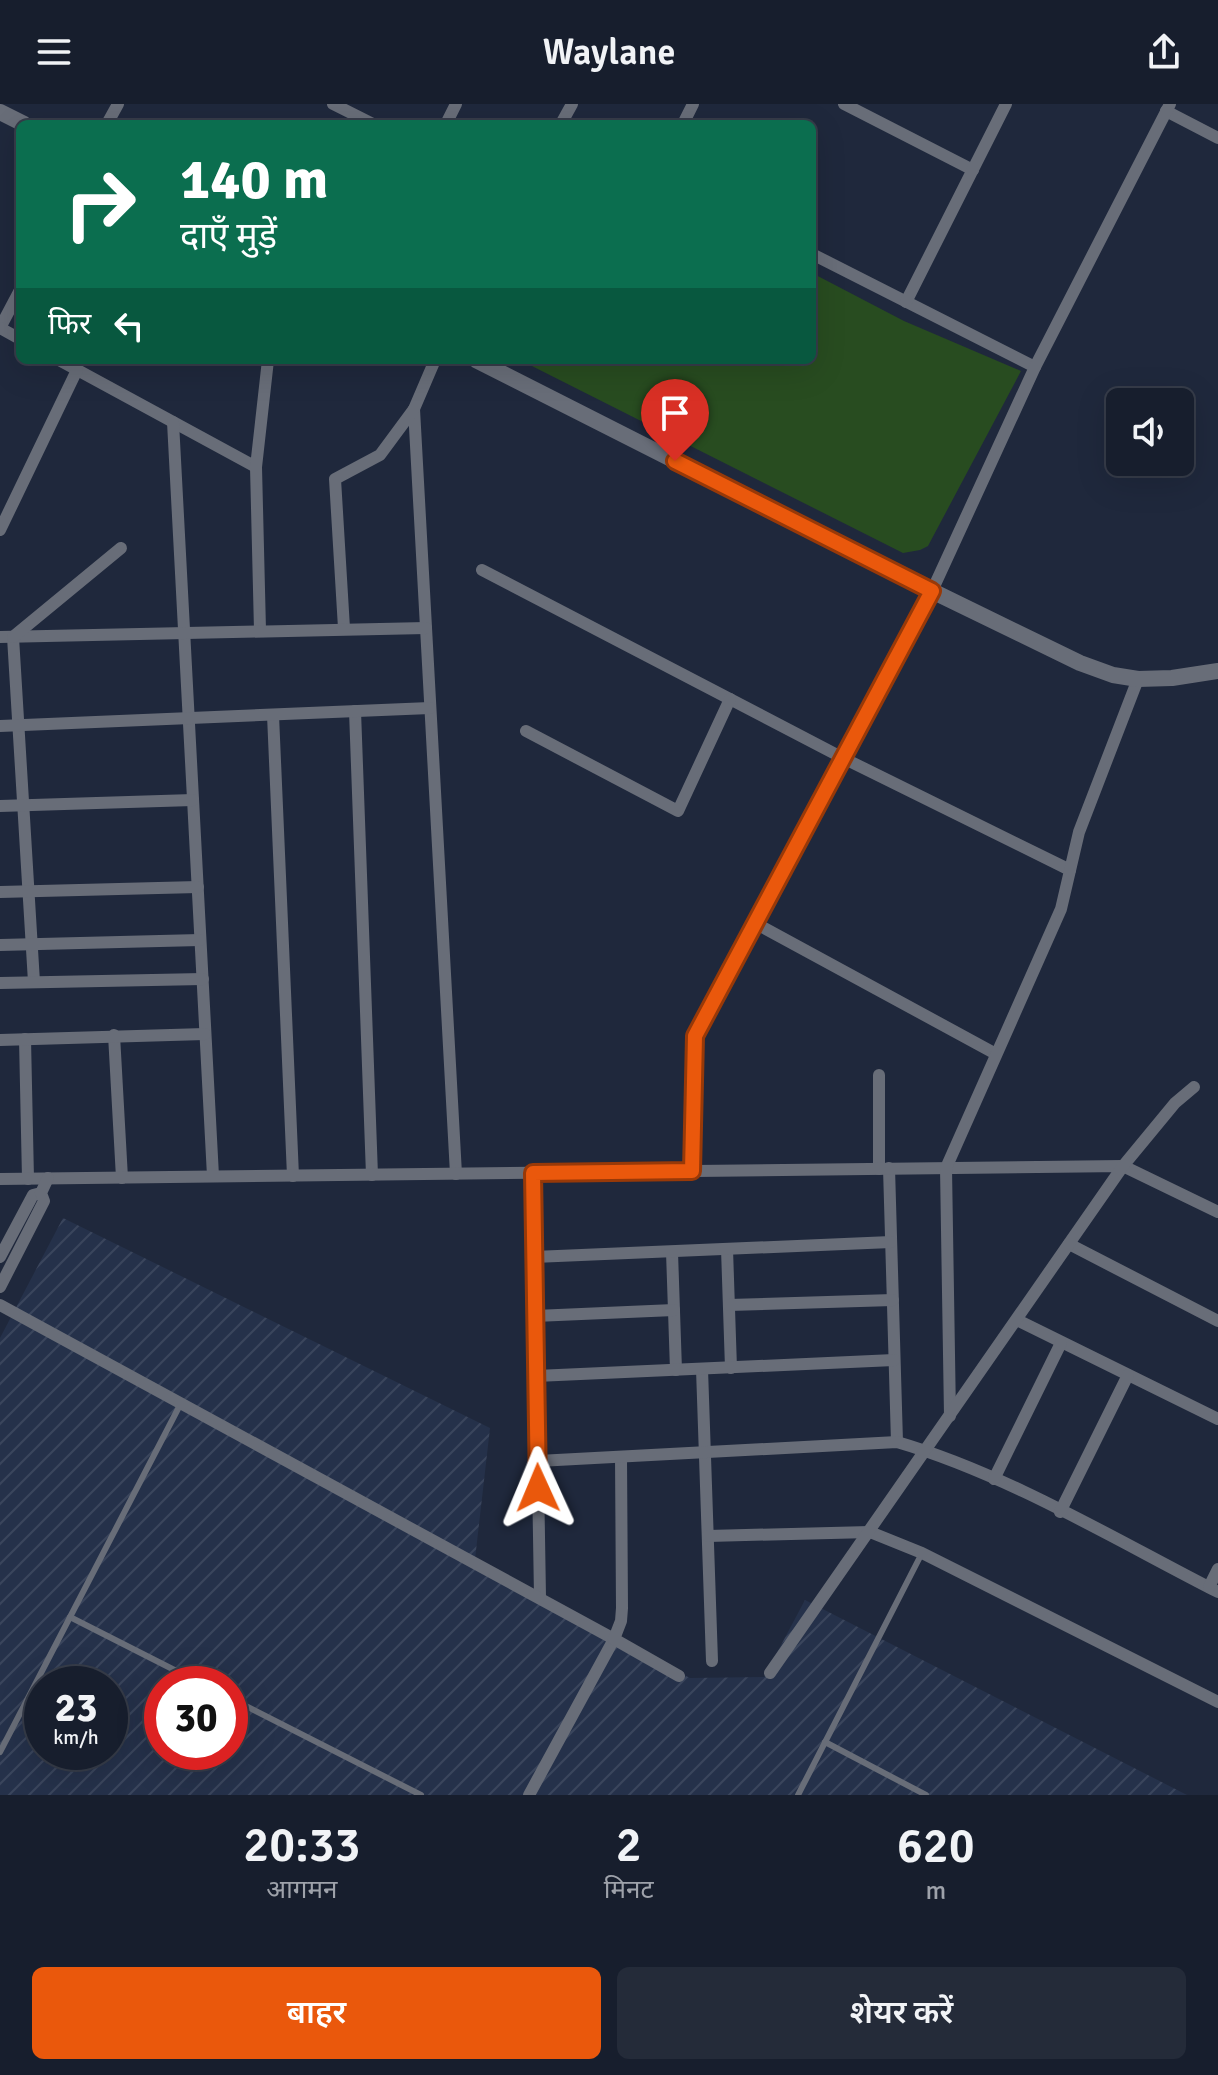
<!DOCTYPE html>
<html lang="hi">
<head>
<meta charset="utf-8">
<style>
  :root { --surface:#171e2d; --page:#242b39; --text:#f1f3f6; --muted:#9ea2aa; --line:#363c49; --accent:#ea580c }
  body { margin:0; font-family:Signika,"Noto Sans Devanagari",sans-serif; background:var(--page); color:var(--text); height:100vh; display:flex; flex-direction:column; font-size:30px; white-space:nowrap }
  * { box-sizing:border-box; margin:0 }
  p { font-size:26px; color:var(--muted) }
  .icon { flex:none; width:44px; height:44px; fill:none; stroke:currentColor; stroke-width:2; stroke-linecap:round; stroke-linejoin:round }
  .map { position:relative; height:1691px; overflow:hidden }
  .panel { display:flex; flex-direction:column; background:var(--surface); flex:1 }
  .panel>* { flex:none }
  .top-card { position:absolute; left:16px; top:16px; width:800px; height:244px; border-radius:12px; box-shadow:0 8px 32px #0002,0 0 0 2px var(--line); background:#0b6e4f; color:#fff; overflow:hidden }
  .tools { position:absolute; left:1106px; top:284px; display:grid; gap:16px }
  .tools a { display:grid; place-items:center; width:88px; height:88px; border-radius:12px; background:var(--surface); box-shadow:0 8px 32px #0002,0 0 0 2px var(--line); font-size:40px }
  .speed { position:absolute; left:24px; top:1562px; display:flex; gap:16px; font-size:40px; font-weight:700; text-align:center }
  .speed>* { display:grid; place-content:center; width:104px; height:104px; border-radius:50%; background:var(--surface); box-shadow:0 8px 32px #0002,0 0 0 2px var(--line); line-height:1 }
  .speed small { font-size:20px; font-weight:400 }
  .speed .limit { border:12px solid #d22; background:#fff; color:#111 }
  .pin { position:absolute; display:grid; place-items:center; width:68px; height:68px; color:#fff; margin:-82px -34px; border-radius:50% 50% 50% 0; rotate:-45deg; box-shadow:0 0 8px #0007 }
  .pin .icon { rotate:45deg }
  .me { position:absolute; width:88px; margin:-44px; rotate:359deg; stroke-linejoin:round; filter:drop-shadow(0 0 6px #0008) }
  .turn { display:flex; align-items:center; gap:28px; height:168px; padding:0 32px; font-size:36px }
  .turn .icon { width:104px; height:104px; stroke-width:2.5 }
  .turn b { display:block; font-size:56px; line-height:68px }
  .then { display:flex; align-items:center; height:76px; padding:0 32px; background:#0003; gap:16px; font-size:30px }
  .eta { display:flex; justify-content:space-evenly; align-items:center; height:136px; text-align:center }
  .eta b { font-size:48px; font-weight:600; line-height:56px }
  .button { display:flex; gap:16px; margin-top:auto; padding:16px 32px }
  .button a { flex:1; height:92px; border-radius:12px; background:var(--accent); color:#fff; font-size:32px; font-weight:600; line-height:92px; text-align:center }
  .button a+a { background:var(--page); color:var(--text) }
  header { display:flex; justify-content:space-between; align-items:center; height:104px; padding:0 32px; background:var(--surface); font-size:36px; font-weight:600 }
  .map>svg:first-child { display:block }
  .industrial { fill:url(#industrial-furrows); fill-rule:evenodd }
  .green { fill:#284c20 }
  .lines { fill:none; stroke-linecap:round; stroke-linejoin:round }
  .service { stroke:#686d78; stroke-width:6 }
  .minor { stroke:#686d78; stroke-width:12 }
  .tertiary { stroke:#686d78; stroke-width:16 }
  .route-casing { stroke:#983908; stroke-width:20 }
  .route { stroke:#ea580c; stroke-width:14 }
</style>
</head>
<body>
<header><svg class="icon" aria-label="menu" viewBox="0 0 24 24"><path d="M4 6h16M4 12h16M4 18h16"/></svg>Waylane<svg class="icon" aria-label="share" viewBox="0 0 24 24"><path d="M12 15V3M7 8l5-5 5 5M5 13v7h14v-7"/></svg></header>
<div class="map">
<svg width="1218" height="1691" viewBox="0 0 1218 1691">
  <defs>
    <pattern id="industrial-furrows" width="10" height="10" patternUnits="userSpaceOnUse" patternTransform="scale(2)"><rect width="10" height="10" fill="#25314a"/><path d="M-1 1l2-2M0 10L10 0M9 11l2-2" fill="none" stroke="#3a455c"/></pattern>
  </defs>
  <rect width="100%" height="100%" fill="#1f283c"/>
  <path class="industrial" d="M63,1114L490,1324L474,1464L690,1574L764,1573L805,1496L1187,1691H0V1234ZM42,1580H110V1648H42ZM162,1580H230V1648H162Z"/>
  <polygon class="green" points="812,169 904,217 1021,267 928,442 920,446 903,449 520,256 812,256"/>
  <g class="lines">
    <g class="service">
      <polyline points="70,1513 202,1580"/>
      <polyline points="230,1594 421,1691"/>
      <polyline points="825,1638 926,1691"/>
      <polyline points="0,1648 180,1301"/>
      <polyline points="798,1691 922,1449"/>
    </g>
    <g class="minor">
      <polyline points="333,0 373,20"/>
      <polyline points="844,0 973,66"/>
      <polyline points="1166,7 1218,34"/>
      <polyline points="107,20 118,0"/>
      <polyline points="446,20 456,0"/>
      <polyline points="561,20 572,0"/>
      <polyline points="683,20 693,0"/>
      <polyline points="812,150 1035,263"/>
      <polyline points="906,198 1006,0"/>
      <polyline points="0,224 20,186"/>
      <polyline points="0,224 20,235"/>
      <polyline points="59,256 256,363"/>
      <polyline points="414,305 456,1070"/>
      <polyline points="173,318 213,1072"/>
      <polyline points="0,426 77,266"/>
      <polyline points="482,466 843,654 1070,766"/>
      <polyline points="344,524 335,375 380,351 414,305 435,256"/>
      <polyline points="260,526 256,363 268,256"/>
      <polyline points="0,533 426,524"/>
      <polyline points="13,533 34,878"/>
      <polyline points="13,533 121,444"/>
      <polyline points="355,607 372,1071"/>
      <polyline points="273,611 293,1072"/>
      <polyline points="0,622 430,604"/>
      <polyline points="526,627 678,707 730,595"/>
      <polyline points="0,702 193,696"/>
      <polyline points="0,788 198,783"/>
      <polyline points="755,819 996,950"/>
      <polyline points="0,841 200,836"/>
      <polyline points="0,879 203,875"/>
      <polyline points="114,931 122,1074"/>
      <polyline points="25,935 28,1075"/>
      <polyline points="0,936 205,930"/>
      <polyline points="879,971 879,1065"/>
      <polyline points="889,1064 897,1338"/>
      <polyline points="692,1067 695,932 932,487 1035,263 1170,0"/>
      <polyline points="533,1069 540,1493"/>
      <polyline points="0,1075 1123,1062 1218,1108"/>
      <polyline points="1069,1140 1218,1217"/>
      <polyline points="727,1145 731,1264"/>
      <polyline points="672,1148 676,1266"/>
      <polyline points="0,1153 33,1091 41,1089"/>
      <polyline points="534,1153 891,1138"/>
      <polyline points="0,1183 44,1097 41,1089 48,1074"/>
      <polyline points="0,1201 614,1535 529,1691"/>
      <polyline points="729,1201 893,1196"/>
      <polyline points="535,1212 674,1206"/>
      <polyline points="1017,1216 1218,1315"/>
      <polyline points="702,1265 712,1557"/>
      <polyline points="536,1272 894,1256"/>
      <polyline points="950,1312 946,1064 1061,805 1079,728 1138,575"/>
      <polyline points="621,1353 622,1504 621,1517 614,1535 679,1572"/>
      <path d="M538,1357L897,1338C1007,1370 1116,1436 1218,1488"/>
      <polyline points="994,1375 1061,1239"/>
      <polyline points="1060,1408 1128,1271"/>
      <polyline points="708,1432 870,1428 922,1449 1218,1598"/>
      <polyline points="1209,1483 1218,1465"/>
      <polyline points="770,1569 1123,1062 1175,999 1194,983"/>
    </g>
    <g class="tertiary">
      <polyline points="0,8 24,20"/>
      <polyline points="476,256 932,487 1080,559 1113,571 1138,575 1172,574 1218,567"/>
    </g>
  </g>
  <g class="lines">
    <g class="route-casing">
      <polyline id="route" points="538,1384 533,1069 692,1067 695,932 932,487 675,357"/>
    </g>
    <use href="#route" class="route"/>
  </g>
</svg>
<div class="tools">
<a><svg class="icon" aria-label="sound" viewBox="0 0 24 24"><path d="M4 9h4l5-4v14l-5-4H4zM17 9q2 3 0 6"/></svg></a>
</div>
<div class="speed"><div>23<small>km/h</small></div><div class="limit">30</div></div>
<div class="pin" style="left:675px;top:357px;background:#d93025"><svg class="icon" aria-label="arrive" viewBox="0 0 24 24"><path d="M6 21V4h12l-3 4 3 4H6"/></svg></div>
<svg class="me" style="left:538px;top:1384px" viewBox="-20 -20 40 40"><path d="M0-17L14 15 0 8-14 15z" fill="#ea580c" stroke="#fff" stroke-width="4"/></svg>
<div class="top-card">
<div class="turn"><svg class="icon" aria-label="right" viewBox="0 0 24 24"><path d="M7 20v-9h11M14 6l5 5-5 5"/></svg><div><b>140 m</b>दाएँ मुड़ें</div></div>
<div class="then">फिर<svg class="icon" aria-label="left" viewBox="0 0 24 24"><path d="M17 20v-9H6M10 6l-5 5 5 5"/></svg></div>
</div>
</div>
<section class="panel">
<div class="eta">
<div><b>20:33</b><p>आगमन</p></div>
<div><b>2</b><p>मिनट</p></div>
<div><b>620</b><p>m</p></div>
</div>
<div class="button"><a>बाहर</a><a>शेयर करें</a></div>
</section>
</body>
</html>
